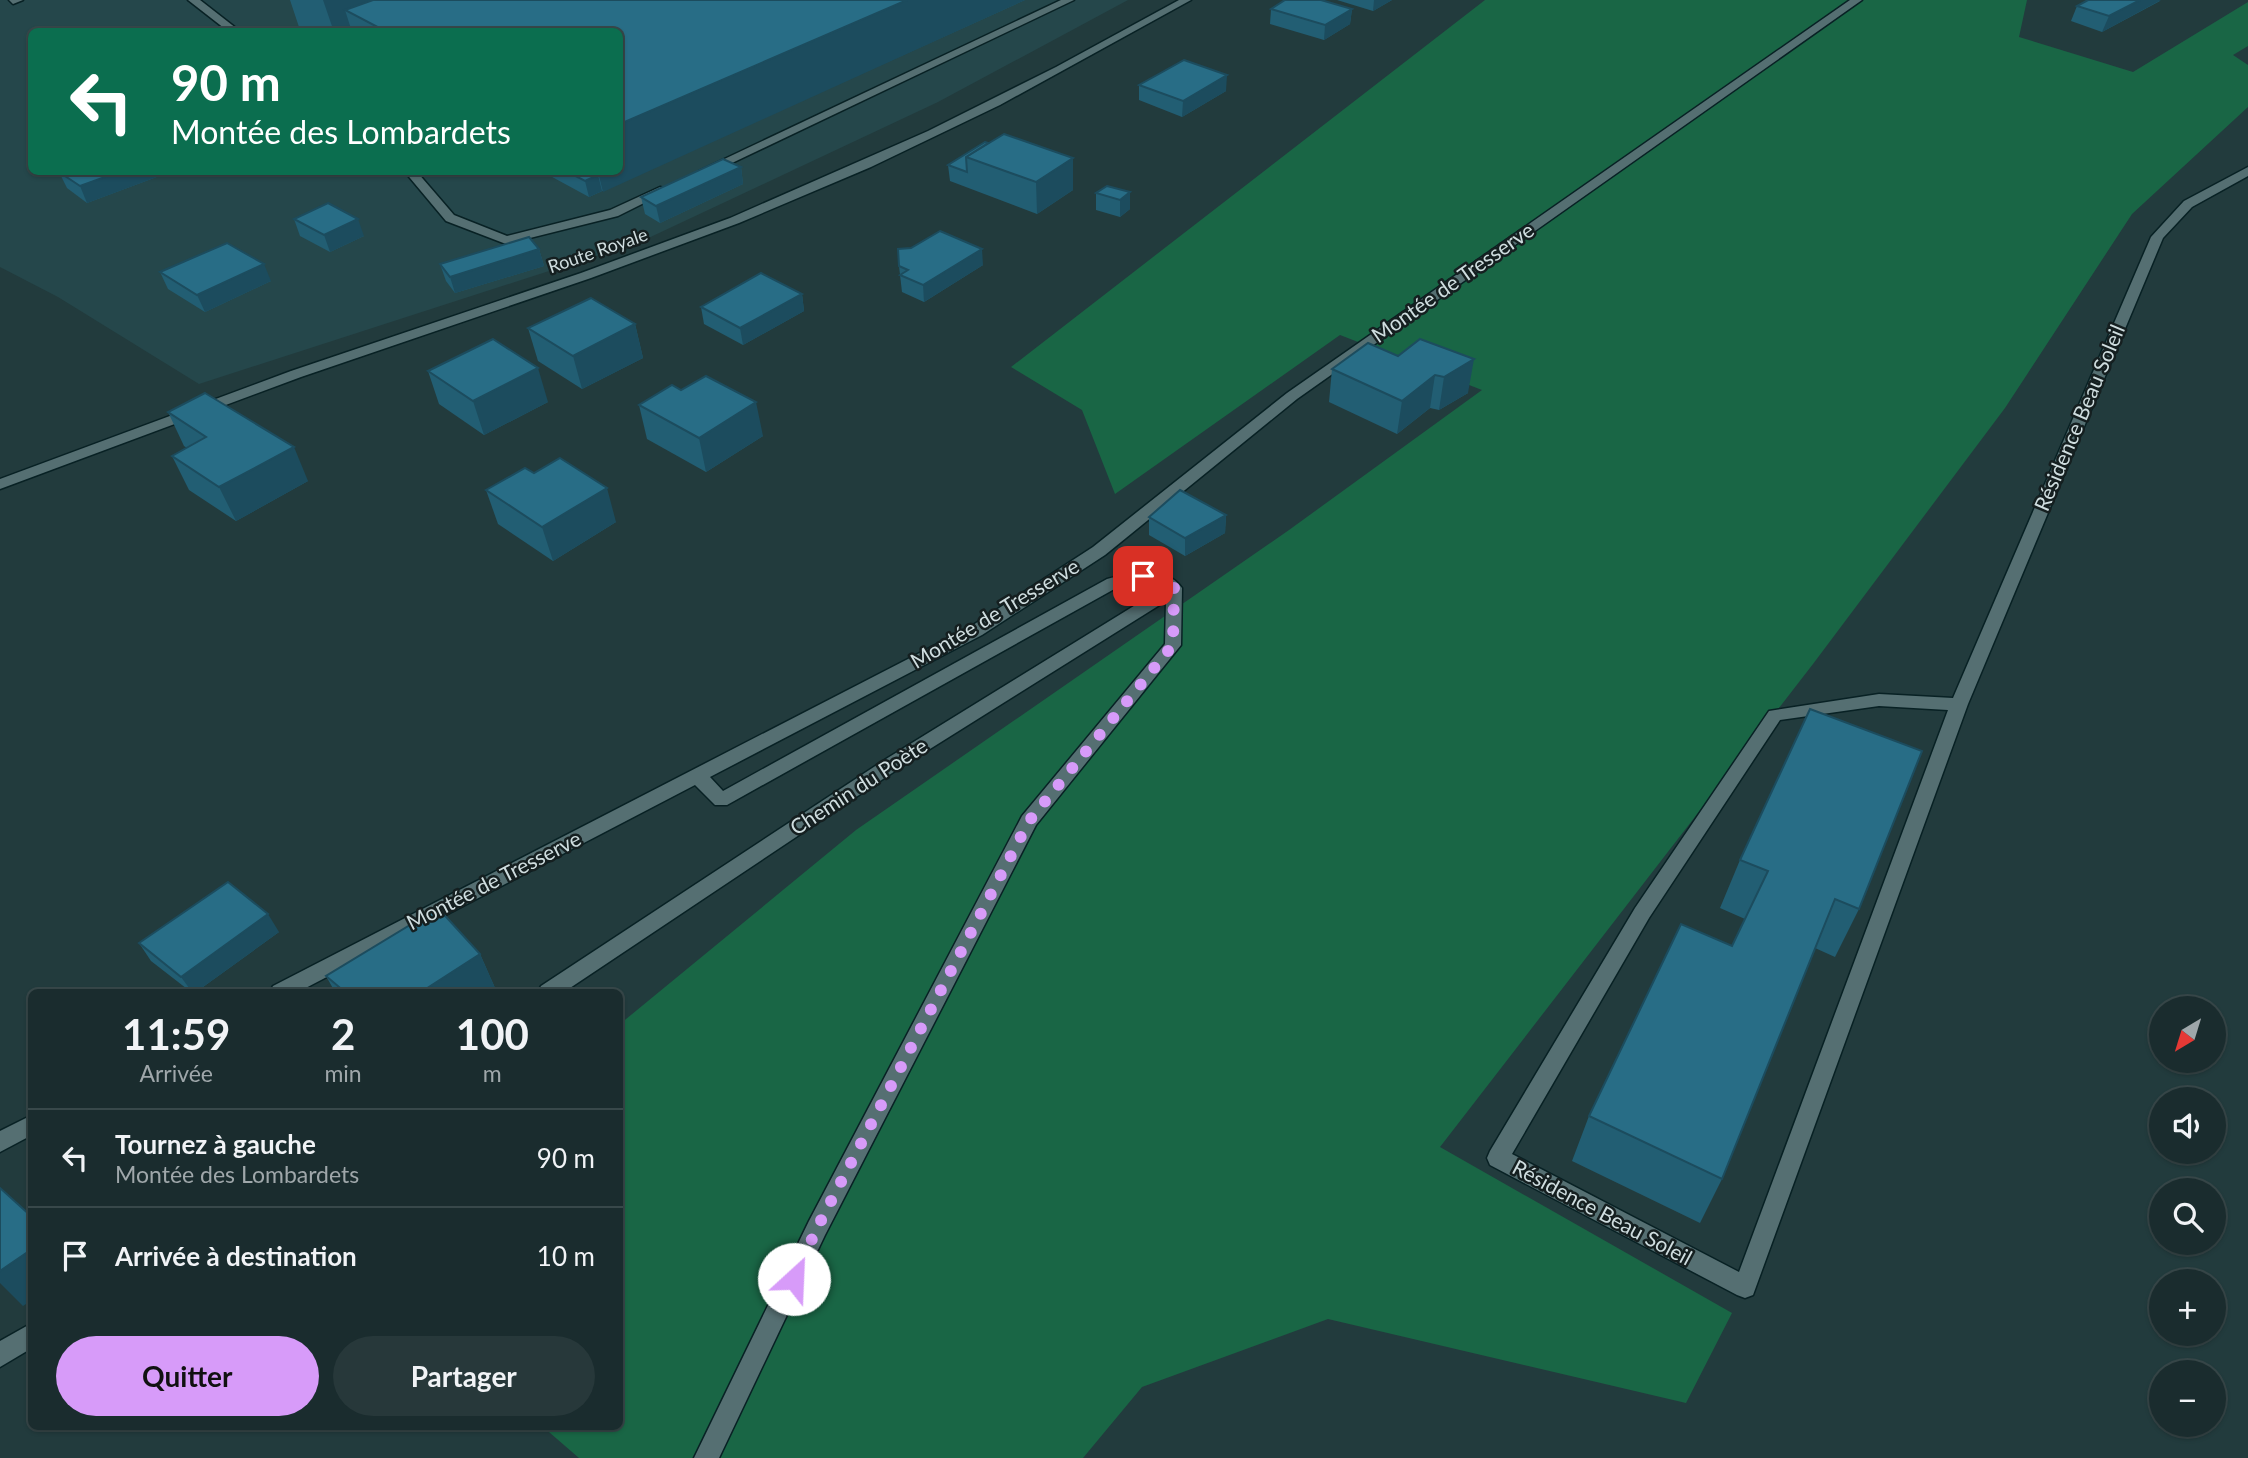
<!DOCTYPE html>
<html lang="fr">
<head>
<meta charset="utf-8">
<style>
  :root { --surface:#1a2c2e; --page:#27383a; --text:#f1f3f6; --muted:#9fa7aa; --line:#38484a; --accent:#d79bf9 }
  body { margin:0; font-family:Lato,sans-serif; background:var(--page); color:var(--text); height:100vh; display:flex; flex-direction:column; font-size:26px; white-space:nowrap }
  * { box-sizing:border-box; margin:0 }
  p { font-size:23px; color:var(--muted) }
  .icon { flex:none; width:38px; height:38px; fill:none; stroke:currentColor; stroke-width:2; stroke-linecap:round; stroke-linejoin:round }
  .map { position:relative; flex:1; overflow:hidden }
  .drawer { position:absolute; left:28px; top:989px; width:595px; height:441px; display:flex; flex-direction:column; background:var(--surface); border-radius:10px; box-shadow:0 2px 5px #0004,0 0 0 2px var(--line) }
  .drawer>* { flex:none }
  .top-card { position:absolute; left:28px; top:28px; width:595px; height:147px; border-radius:10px; box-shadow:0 2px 5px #0004,0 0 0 2px var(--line); background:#0b6e4f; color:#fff; overflow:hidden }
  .needle { width:46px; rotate:218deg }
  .buttons { position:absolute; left:2149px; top:996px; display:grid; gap:14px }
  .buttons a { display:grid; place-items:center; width:77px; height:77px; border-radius:50%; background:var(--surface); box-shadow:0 2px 5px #0004,0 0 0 2px var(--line); font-size:35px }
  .pin { position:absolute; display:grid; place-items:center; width:60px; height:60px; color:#fff; margin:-30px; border-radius:14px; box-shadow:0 4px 10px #0006 }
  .me { position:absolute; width:77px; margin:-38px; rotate:25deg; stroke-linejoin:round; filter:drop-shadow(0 0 5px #0008) }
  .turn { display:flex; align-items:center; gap:24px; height:147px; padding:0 28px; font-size:32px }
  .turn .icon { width:91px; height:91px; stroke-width:2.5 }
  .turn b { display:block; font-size:49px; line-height:60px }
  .eta { display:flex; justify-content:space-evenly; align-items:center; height:119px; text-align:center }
  .eta b { font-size:42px; font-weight:700; line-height:49px }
  .button { display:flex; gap:14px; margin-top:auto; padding:14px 28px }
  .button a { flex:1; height:80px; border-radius:42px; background:var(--accent); color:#111; font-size:28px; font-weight:700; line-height:80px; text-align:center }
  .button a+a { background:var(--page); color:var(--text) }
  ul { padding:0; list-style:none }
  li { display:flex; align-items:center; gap:21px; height:98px; padding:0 28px; border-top:2px solid var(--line) }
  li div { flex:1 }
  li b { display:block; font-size:26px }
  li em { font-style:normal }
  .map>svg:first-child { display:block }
  .built { fill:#25474b; fill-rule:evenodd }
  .green { fill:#196645 }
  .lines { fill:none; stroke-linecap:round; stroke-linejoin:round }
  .minor-casing { stroke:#082124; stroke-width:3 }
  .minor { fill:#556f72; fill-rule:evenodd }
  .wall { fill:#225e73 }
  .shaded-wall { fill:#1c4c5e }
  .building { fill:#286d86; stroke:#1c4c5e; stroke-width:2 }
  .route { stroke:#d79bf9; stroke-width:12; stroke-dasharray:0 21.6 }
  .labels { text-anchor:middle; stroke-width:5; stroke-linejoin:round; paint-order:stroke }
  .far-street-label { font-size:18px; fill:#cfdddf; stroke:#151f20 }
  .street-label { font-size:21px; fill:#cfdddf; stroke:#151f20 }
</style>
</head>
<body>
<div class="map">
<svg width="2248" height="1458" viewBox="0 0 2248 1458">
  <rect width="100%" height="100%" fill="#223b3d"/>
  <path class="built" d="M0,0H1128L938,102L642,241L199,384L58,297L0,267ZM32,32H620V172H32Z"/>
  <polygon class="green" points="1485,0 2027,0 2019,37 2133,72 2248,2 2248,46 2233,55 2248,65 2248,107 2132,214 2005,408 1813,664 1440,1147 1732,1313 1686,1403 1328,1319 1142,1387 1083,1458 579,1458 542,1426 620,1426 620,1024 856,830 1289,530 1482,390 1340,335 1115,494 1082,410 1011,367"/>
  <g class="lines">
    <g class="minor-casing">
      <g id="minor">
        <polygon points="9,0 23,0 13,4"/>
        <polygon points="188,0 200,0 241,32 229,32"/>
        <polygon points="1061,0 1074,0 709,174 699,171"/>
        <polygon points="1179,0 1191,0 1000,105 871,167 739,223 591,278 301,377 0,489 0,479 291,371 581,273 730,218 928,131 1056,67"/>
        <path d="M1850,0H1862L1297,399L1105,555L982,635L710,777L723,791L1107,579C1131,573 1165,564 1182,588L1181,645L1036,825L825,1235L719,1458H694L809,1221L1022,816L1165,644L1166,601L898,769L564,992H538L541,986L886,759L1163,588L1145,582L1118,587L727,805H715L695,785L298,992H270L273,986L970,627L1093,547L1287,393Z"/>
        <path d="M2248,167V176L2192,207L2163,238L1968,704L1753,1295L1745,1298L1737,1295L1490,1165L1487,1158L1490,1151L1635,908L1769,711L1879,694L1953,698L2151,237L2184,201ZM1879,706L1948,710L1739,1272L1512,1154L1649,918L1780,720Z"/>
        <polygon points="405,172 417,172 454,215 507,236 610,210 660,187 670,190 618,216 506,244 446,221"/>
        <polygon points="32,1115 32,1135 0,1152 0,1131"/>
        <polygon points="32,1323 32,1348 0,1367 0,1341"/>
      </g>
    </g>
    <use href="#minor" class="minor"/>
  </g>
  <g class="wall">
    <polygon points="290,0 1025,0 589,197 543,172 620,172 620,32 304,32 300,30"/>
    <polygon points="1337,0 1392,0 1373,11"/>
    <polygon points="2160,1 2102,32 2071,21 2077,6"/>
    <polygon points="1271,9 1352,9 1350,24 1324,40 1270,24"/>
    <polygon points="1139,85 1226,91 1182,117 1139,100"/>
    <polygon points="988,143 1073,190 1037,214 950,181 948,165"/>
    <polygon points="741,167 743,184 660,223 645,214 641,197"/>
    <polygon points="59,172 170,172 87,203 67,188"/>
    <polygon points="191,172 213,172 199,177"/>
    <polygon points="1107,186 1130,209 1120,217 1096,210 1096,193"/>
    <polygon points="294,219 364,236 330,252 300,236"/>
    <polygon points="911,248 983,265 924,302 902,292 899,266"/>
    <polygon points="539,249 544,266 455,293 446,281 440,264"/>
    <polygon points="160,272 271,281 205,312 168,289"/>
    <polygon points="802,294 804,311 743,345 704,324 701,307"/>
    <polygon points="635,324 643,358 582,389 538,361 528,328"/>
    <polygon points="1420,339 1468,393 1439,410 1430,408 1397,434 1329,402 1332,369 1398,356"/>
    <polygon points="428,371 548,402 484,435 439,404"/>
    <polygon points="681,390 763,436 706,472 647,439 639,405"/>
    <polygon points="168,412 308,481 236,521 189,490 172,456 187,448 184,446"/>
    <polygon points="534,473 616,522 553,561 498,524 486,490"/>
    <polygon points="1226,515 1225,533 1185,556 1149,535 1149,517"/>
    <polygon points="1740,860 1859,909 1835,957 1815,948 1722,1179 1700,1223 1572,1161 1589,1116 1732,946 1745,919 1720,908"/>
    <polygon points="279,932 196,992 191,992 151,961 139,943"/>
    <polygon points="480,954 495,988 488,992 335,992 326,976"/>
  </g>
  <g class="shaded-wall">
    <polygon points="323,0 477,0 345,10 352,32 334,32"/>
    <polygon points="907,0 1025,0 603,192 598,172 620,172 620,124"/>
    <polygon points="1374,0 1392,0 1373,11"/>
    <polygon points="2140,0 2161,0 2102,32 2109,16"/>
    <polygon points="1352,9 1350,24 1324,40 1325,25"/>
    <polygon points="1227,75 1226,91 1182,117 1183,101"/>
    <polygon points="1073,158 1073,190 1037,214 1036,182"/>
    <polygon points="741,167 743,184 660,223 656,206"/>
    <polygon points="119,172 170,172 87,203 80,186"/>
    <polygon points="197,172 213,172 199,177"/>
    <polygon points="219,172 231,172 220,176"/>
    <polygon points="598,175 602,191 589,197 585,181"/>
    <polygon points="1130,192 1130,209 1120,217 1120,200"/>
    <polygon points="358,219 364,236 330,252 324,235"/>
    <polygon points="539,249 544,266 455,293 450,277"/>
    <polygon points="982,249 983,265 924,302 923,285"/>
    <polygon points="264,264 271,281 205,312 197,295"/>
    <polygon points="802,294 804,311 743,345 740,328"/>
    <polygon points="635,324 643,358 582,389 573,356"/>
    <polygon points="1474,359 1468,393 1439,410 1444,377"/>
    <polygon points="538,368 548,402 484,435 473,401"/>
    <polygon points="1435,375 1430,408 1397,434 1402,401"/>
    <polygon points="756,402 763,436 706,472 699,438"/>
    <polygon points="294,447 308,481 236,521 219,487"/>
    <polygon points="607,488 616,522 553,561 542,527"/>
    <polygon points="1226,515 1225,533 1185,556 1185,538"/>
    <polygon points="268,914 279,932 196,992 192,992 181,977"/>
    <polygon points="480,954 495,988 488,992 421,992"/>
    <polygon points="32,1249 32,1300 23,1306 0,1283 0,1271"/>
  </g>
  <g class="building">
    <polygon points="373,0 907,0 620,124 620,32 387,32 345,10"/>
    <polygon points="1285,0 1321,0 1352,9 1325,25 1271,9"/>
    <polygon points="2088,0 2140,0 2109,16 2077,6"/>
    <polygon points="1184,60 1227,75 1183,101 1139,85"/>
    <polygon points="1004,134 1073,158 1036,182 966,157"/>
    <polygon points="985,142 988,143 966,157 967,172 948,165"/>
    <polygon points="723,159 741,167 656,206 641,197"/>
    <polygon points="59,172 119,172 80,186"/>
    <polygon points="568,172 592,172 598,175 585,181"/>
    <polygon points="1107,186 1130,192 1120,200 1096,193"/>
    <polygon points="328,203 358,219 324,235 294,219"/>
    <polygon points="940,231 982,249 923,285 900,275 908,270 899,266 898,249 911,248"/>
    <polygon points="529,237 539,249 450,277 440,264"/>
    <polygon points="227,243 264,264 197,295 160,272"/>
    <polygon points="761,273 802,294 740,328 701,307"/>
    <polygon points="591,298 635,324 573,356 528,328"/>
    <polygon points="493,339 538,368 473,401 428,371"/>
    <polygon points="1420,339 1474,359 1444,377 1435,375 1402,401 1332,369 1368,343 1398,356"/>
    <polygon points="706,376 756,402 699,438 639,405 672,385 681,390"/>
    <polygon points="205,393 294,447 219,487 172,456 206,437 168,412"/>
    <polygon points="560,458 607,488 542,527 486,490 525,468 534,473"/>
    <polygon points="1180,490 1226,515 1185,538 1149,517"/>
    <polygon points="1810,709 1922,751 1859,909 1835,899 1722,1179 1589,1116 1681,924 1732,946 1768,871 1740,860"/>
    <polygon points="228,882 268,914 181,977 139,943"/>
    <polygon points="438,908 480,954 421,992 345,992 326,976"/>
    <polygon points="0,1188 32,1217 32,1249 0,1271"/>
  </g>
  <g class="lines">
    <polyline class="route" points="794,1279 817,1228 1029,821 1173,645 1174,588 1165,579 1143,576"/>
  </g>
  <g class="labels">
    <g class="far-street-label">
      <text transform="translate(598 251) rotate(-19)" y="6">Route Royale</text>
    </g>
    <g class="street-label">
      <text transform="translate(1453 283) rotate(-35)" y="7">Montée de Tresserve</text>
      <text transform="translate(2080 418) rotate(-67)" y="7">Résidence Beau Soleil</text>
      <text transform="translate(995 614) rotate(-31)" y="7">Montée de Tresserve</text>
      <text transform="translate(859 787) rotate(-33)" y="7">Chemin du Poète</text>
      <text transform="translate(494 881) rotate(-27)" y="7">Montée de Tresserve</text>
      <text transform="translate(1602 1213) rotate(28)" y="7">Résidence Beau Soleil</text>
    </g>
  </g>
</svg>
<div class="buttons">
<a><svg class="needle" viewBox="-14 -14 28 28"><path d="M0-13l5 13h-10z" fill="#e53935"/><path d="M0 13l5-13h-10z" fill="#9fa7aa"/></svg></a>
<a><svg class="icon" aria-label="sound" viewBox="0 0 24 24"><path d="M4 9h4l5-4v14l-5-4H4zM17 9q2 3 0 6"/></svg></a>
<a><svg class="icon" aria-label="search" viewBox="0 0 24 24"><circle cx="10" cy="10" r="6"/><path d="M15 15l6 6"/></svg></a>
<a>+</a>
<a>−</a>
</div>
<div class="pin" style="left:1143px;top:576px;background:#d93025"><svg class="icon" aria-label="arrive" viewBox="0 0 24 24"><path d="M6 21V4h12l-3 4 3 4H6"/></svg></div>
<svg class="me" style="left:794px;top:1279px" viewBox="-20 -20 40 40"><circle r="19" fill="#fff"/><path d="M0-13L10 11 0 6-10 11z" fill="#d79bf9"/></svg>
<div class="top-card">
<div class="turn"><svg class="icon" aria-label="left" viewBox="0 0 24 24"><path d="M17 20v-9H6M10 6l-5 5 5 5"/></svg><div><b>90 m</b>Montée des Lombardets</div></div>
</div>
<section class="drawer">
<div class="eta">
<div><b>11:59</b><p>Arrivée</p></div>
<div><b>2</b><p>min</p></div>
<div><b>100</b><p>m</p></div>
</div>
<ul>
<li><svg class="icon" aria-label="left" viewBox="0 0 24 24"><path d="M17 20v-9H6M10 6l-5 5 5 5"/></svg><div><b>Tournez à gauche</b><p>Montée des Lombardets</p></div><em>90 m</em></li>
<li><svg class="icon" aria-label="arrive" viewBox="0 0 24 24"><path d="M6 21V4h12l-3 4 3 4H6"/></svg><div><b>Arrivée à destination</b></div><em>10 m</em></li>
</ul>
<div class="button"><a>Quitter</a><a>Partager</a></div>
</section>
</div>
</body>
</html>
